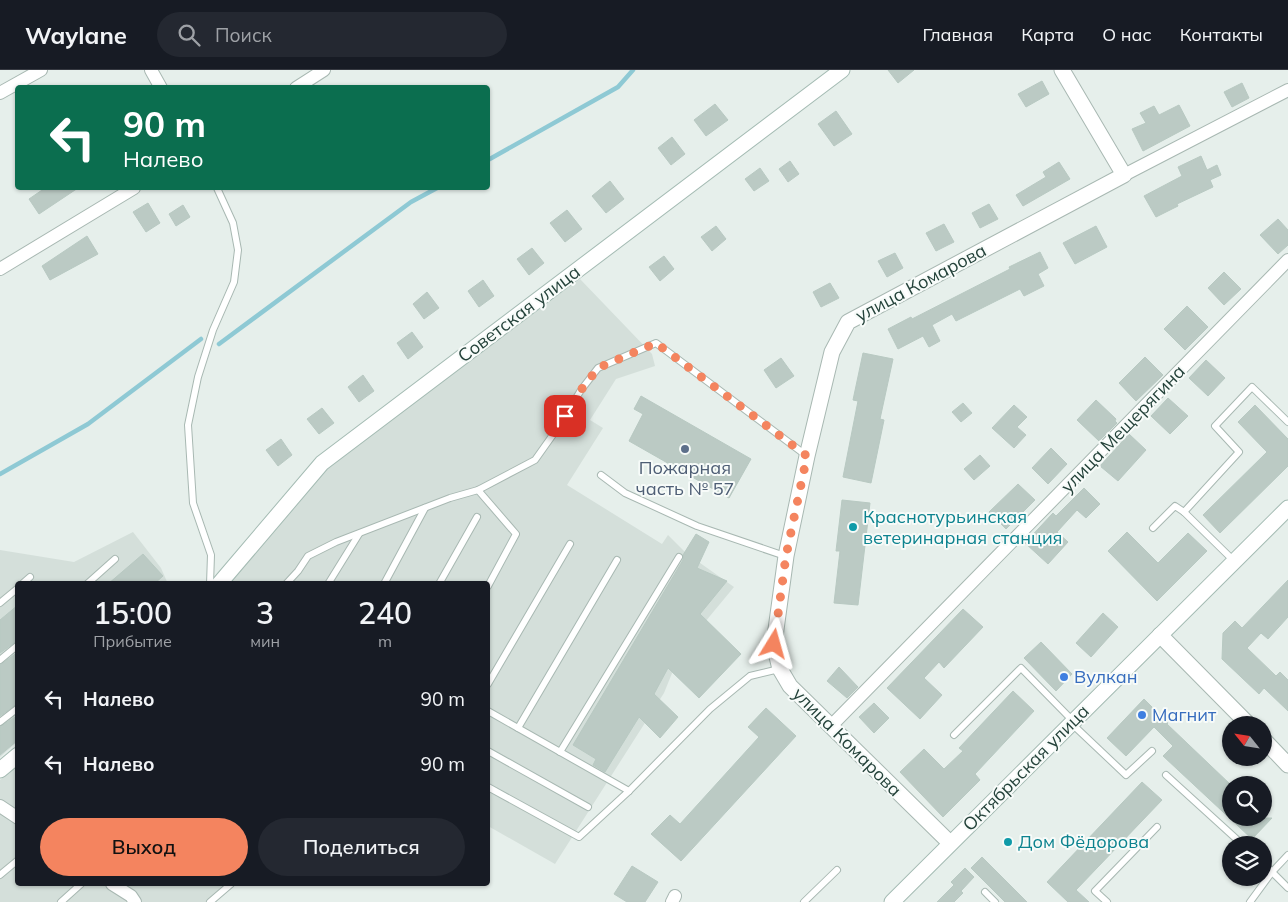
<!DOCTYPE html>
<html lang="ru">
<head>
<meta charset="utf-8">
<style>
  :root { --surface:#171b24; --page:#242831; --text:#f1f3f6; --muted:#9ea1a6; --line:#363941; --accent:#f4845f }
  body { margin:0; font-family:Mulish,sans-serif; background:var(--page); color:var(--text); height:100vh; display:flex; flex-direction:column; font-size:19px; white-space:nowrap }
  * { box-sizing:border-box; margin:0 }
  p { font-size:16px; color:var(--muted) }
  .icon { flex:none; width:28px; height:28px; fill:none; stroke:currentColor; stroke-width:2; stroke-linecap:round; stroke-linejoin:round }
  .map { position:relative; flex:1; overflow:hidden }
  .panel { position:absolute; left:15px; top:511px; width:475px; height:305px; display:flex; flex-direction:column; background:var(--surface); border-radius:5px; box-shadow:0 1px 4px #0004 }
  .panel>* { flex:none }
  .banner { position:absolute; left:15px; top:15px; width:475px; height:105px; border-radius:5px; box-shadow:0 1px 4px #0004; background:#0b6e4f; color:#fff; overflow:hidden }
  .needle { width:32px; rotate:300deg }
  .controls { position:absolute; left:1222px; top:646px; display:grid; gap:10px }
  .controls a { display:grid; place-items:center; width:50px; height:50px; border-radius:50%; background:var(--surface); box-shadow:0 1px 4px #0004; font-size:25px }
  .pin { position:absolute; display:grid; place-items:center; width:42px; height:42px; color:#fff; margin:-21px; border-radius:10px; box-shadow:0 2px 8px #0006 }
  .me { position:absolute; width:55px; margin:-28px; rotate:8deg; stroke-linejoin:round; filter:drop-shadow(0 0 4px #0008) }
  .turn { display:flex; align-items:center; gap:18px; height:105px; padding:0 25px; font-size:22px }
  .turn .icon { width:65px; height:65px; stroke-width:2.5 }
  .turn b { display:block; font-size:35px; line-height:42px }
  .eta { display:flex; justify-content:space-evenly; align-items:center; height:85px; text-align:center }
  .eta b { font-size:30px; font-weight:600; line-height:35px }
  .primary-button { display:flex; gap:10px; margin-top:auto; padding:10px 25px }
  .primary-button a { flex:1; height:58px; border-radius:30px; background:var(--accent); color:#111; font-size:20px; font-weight:600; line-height:58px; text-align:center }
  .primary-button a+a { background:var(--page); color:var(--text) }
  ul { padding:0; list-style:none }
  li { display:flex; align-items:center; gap:15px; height:65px; padding:0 25px }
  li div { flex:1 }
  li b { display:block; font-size:19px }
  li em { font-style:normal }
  header { display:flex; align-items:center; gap:30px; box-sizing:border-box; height:70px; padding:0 25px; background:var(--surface); border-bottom:1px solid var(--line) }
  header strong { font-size:24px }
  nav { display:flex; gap:28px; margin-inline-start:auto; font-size:18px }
  .search { width:350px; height:45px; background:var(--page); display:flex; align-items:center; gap:12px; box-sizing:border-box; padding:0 18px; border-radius:28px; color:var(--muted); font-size:19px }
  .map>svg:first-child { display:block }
  .built { fill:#d4dfda }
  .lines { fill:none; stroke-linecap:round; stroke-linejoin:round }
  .stream { stroke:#8ec9d4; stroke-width:4.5 }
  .building { fill:#bbcac4; stroke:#b8c9c2 }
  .service-casing { stroke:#a8b8b2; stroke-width:8 }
  .minor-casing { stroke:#a8b8b2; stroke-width:14 }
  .tertiary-casing { stroke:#a8b8b2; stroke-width:17 }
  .secondary-casing { stroke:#a4bbb3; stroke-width:17 }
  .service { stroke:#fff; stroke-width:6 }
  .minor { stroke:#fff; stroke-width:12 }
  .tertiary { stroke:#fff; stroke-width:15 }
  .secondary { stroke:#fff; stroke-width:15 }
  .route { stroke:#f4845f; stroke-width:9; stroke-dasharray:0 16.2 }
  .service-dot { fill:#5c6f8a; stroke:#f7fbf9; stroke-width:2 }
  .culture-dot { fill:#0f9aa8; stroke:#f7fbf9; stroke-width:2 }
  .shop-dot { fill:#3f7fe0; stroke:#f7fbf9; stroke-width:2 }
  .labels { text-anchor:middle; stroke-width:4; stroke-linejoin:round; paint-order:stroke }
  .street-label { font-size:18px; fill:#24423a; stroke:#f7fbf9 }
  .service-label { font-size:18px; fill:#4e5e75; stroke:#f7fbf9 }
  .culture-label { font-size:18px; fill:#0d838f; stroke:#f7fbf9; text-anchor:start }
  .shop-label { font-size:18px; fill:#366cbe; stroke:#f7fbf9; text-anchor:start }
</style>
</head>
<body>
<header>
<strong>Waylane</strong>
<div class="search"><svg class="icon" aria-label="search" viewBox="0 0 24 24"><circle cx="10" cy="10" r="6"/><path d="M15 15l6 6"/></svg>Поиск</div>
<nav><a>Главная</a><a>Карта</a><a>О нас</a><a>Контакты</a></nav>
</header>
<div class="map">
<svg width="1288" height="832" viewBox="0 0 1288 832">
  <rect width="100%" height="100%" fill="#e6efeb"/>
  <g class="built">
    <polygon points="580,209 652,284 655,296 616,309 590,350 603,358 567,415 662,474 668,465 686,483 734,517 681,581 664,623 555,794 488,756 488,514 219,514 328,396"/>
    <polygon points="133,462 161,498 168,514 18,514 17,672 0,687 0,480 74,492"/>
    <polygon points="17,695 18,814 229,814 216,832 143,832 137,831 135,832 0,832 0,710"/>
  </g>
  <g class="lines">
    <g class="stream">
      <polyline points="488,90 618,17 633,0"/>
      <polyline points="219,274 411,132 437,118"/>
      <polyline points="0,404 88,354 201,269"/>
    </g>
  </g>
  <g class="building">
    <polygon points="888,0 914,0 898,13"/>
    <polygon points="1042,11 1049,24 1026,37 1018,24"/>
    <polygon points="1242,13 1249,28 1232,37 1224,22"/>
    <polygon points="715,34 728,50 706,66 694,50"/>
    <polygon points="1179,35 1190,56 1143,81 1132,59 1146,53 1140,43 1154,36 1159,45"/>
    <polygon points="836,41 852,64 834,76 818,54"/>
    <polygon points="672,67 685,84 671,95 658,78"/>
    <polygon points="1201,86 1207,100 1217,95 1221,105 1210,110 1213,117 1177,134 1178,136 1156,147 1144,126 1182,106 1178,97"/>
    <polygon points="790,91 799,104 788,112 779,99"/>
    <polygon points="1059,92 1070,109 1023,136 1016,125 1046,107 1043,102"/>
    <polygon points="760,98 769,111 754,121 745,109"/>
    <polygon points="610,111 624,129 606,143 592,126"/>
    <polygon points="45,118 78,118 39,144 29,129"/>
    <polygon points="148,133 160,153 146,162 133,142"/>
    <polygon points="989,134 998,149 980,158 972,143"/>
    <polygon points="183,135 190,147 176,156 169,144"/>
    <polygon points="567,140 582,159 565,172 550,153"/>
    <polygon points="1278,149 1288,160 1288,175 1278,184 1260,165"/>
    <polygon points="944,154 954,172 936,181 926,163"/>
    <polygon points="716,156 726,169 712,181 701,167"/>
    <polygon points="1096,156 1107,177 1075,194 1063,173"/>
    <polygon points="87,166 98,184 50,210 42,196"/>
    <polygon points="532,178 544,193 529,205 517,189"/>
    <polygon points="1040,182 1048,198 1038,204 1044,216 1024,226 1020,219 956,251 952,244 932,255 940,271 929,277 923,266 898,279 888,259 911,247 912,249 1010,199 1009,197"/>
    <polygon points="895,183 903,198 887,207 878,191"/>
    <polygon points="664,186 674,199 660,211 649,197"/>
    <polygon points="1224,202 1241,219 1224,235 1208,218"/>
    <polygon points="483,210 494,226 479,237 468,221"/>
    <polygon points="830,213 839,228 821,237 813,222"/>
    <polygon points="427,222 439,238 424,249 413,234"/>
    <polygon points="1187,236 1208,257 1185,280 1164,259"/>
    <polygon points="412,262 423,277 408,289 397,273"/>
    <polygon points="863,283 893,289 880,349 884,350 871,413 843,407 858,331 853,330"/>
    <polygon points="1145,287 1163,305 1136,331 1119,313"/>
    <polygon points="781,288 794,306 776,318 764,300"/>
    <polygon points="1206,290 1225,308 1208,326 1189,308"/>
    <polygon points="363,305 374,321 359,332 348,317"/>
    <polygon points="641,326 751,389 729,428 629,371 643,344 634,339"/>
    <polygon points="1168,328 1188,346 1170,364 1151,346"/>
    <polygon points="1096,330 1116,349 1115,351 1117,353 1099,371 1077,350"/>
    <polygon points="963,333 972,343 961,352 952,342"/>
    <polygon points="1014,335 1027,347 1017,357 1026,365 1014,378 992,358"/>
    <polygon points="1255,335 1288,369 1288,396 1220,463 1203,445 1267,382 1238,352"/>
    <polygon points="322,338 334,353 319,364 307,349"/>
    <polygon points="1129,364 1146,380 1118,411 1100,396"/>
    <polygon points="281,369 292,385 278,396 266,380"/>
    <polygon points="1051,378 1067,394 1048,414 1032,398"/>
    <polygon points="980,385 990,396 974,410 964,399"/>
    <polygon points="1018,414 1035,430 1006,459 989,442"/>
    <polygon points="1084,418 1100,434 1086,448 1077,440 1057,462 1068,472 1048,494 1025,473 1053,443 1056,446"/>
    <polygon points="842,430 870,433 858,535 834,533 840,481 836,481"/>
    <polygon points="1127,462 1158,493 1188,463 1207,481 1157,531 1108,481"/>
    <polygon points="696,464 709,472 697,498 727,511 700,544 741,584 699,628 668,598 654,624 678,647 660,668 639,647 605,702 593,695 596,689 573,675 683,490 683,485"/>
    <polygon points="143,484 163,506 154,514 108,514"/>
    <polygon points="1288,510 1288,547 1268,569 1261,563 1247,578 1276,606 1280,602 1288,610 1288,641 1264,618 1259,624 1222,589 1223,563 1235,551 1242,558"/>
    <polygon points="18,535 18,570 0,583 0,550"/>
    <polygon points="963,539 983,557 944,598 939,592 924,608 942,625 920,649 887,618"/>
    <polygon points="1103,543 1118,557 1091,587 1076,573"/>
    <polygon points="1041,572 1072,604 1056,621 1024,588"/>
    <polygon points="18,582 18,633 0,646 0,595"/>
    <polygon points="839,597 858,617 847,628 827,611"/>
    <polygon points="1013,621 1034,641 975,704 980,710 943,747 900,702 924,679 944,699 963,681 959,678"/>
    <polygon points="1144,629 1168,653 1167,654 1231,715 1231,748 1272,748 1252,769 1163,686 1173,676 1154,657 1126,686 1107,668"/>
    <polygon points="874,633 889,648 874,663 859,647"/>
    <polygon points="766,638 796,666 681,791 651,764 670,745 680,754 759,667 748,657"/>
    <polygon points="18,645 18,670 0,685 0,657"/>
    <polygon points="1142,712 1162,730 1076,820 1089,832 1068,832 1047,812"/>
    <polygon points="982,787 1027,832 1005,832 971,798"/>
    <polygon points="632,796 658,812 645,832 627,832 614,824"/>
    <polygon points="965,798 974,807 961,821 963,823 954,832 937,832 954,815 951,812"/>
  </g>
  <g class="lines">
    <g class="service-casing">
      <g id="service">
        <polyline points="601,405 625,423 697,456 785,486"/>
        <polyline points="478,420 516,464 488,516"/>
        <polyline points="1184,442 1239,382 1215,356 1252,317 1288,352"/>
        <polyline points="1153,458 1175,436 1184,442 1234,491"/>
        <polyline points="22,514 30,507"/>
        <polyline points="87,514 115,489"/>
        <polyline points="210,514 211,485 193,433 188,355 198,307 213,260 234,212 238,180 233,153 217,118"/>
        <polyline points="286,514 298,501 308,486 336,472 450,428 478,420 535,390 557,359 581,320 598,298 656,273 807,386"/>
        <polyline points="328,514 359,464"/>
        <polyline points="384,514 425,438"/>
        <polyline points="439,514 477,447"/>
        <polyline points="0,533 18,518"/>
        <polyline points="0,590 18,575"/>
        <polyline points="488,614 570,474"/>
        <polyline points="488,641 629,721"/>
        <polyline points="0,652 18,638"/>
        <polyline points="1071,653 1126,705 1152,681"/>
        <polyline points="518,658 617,490"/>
        <polyline points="954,665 1021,598 1073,651"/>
        <polyline points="488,681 588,737"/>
        <polyline points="560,682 679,487"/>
        <polyline points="1166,705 1243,775"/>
        <polyline points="488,717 579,767 629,721 710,639 750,606 779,599"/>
        <polyline points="1264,794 1288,818"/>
        <polyline points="0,805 18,790"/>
        <polyline points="985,822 995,832"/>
        <polyline points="61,832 81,814"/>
        <polyline points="210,832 231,814"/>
        <polyline points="804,832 837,800"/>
        <polyline points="1107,832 1095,821 1157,757"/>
        <polyline points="1250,832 1272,802 1288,785"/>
      </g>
    </g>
    <g class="minor-casing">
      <g id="minor">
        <polyline points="151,0 161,18"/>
        <polyline points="296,18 324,0"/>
        <polyline points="0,23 41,0"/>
        <polyline points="1124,105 1288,20"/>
        <polyline points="0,199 134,118"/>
        <polyline points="831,656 1288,190"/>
        <polyline points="0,736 18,748"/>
        <polyline points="112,814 131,826 135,832"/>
        <polyline points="672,832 675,826"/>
      </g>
    </g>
    <g class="tertiary-casing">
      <g id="tertiary">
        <polyline points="1160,565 1249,655"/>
        <polyline points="1264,670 1288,695"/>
        <polyline points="950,773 790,616 780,599 774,574 786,486 807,386 832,282 848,252 1124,105 1062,0"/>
      </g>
    </g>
    <g class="secondary-casing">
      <g id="secondary">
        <polyline points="219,514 322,393 842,0"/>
        <polyline points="0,700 18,685"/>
        <polyline points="892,832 1288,438"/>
      </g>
    </g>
    <use href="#service" class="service"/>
    <use href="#minor" class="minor"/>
    <use href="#tertiary" class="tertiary"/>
    <use href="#secondary" class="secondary"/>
  </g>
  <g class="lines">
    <polyline class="route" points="565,346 581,320 598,298 656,273 807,386 786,486 774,574"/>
  </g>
  <circle class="service-dot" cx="685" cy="379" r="5"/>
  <g class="culture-dot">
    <circle cx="853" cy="457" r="5"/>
    <circle cx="1008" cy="772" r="5"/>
  </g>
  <g class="shop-dot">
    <circle cx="1064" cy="607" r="5"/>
    <circle cx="1142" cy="645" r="5"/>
  </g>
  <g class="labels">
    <g class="street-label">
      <text transform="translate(921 213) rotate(-28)" y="6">улица Комарова</text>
      <text transform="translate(519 244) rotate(-37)" y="6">Советская улица</text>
      <text transform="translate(1123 359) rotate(-46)" y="6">улица Мещерягина</text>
      <text transform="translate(847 672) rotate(45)" y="6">улица Комарова</text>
      <text transform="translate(1026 698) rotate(-45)" y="6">Октябрьская улица</text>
    </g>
    <g class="service-label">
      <text x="685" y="404">Пожарная<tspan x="685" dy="21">часть № 57</tspan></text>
    </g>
    <g class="culture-label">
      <text x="863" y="453">Краснотурьинская<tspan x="863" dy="21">ветеринарная станция</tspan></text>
      <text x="1018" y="778">Дом Фёдорова</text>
    </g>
    <g class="shop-label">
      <text x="1074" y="613">Вулкан</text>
      <text x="1152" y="651">Магнит</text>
    </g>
  </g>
</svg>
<div class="controls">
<a><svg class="needle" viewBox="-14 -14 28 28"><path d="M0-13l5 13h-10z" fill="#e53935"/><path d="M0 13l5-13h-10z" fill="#9ea1a6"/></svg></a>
<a><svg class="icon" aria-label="search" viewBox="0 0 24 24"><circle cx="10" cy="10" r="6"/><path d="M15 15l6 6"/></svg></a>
<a><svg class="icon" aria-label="layers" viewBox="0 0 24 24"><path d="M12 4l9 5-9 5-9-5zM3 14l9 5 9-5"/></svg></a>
</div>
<div class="pin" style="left:565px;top:346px;background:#d93025"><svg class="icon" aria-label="arrive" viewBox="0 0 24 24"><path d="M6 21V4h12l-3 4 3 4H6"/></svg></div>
<svg class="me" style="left:774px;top:574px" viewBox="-20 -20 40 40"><path d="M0-17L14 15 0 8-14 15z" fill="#f4845f" stroke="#fff" stroke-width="4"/></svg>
<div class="banner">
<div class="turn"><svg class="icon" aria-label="left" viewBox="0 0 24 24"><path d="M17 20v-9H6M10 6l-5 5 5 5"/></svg><div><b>90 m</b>Налево</div></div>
</div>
<section class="panel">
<div class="eta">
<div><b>15:00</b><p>Прибытие</p></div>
<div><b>3</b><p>мин</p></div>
<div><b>240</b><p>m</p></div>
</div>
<ul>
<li><svg class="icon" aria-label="left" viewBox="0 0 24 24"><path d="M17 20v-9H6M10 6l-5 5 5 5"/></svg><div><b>Налево</b></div><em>90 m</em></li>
<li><svg class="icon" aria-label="left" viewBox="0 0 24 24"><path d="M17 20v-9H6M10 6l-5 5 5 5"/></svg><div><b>Налево</b></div><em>90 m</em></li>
</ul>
<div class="primary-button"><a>Выход</a><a>Поделиться</a></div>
</section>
</div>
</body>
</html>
